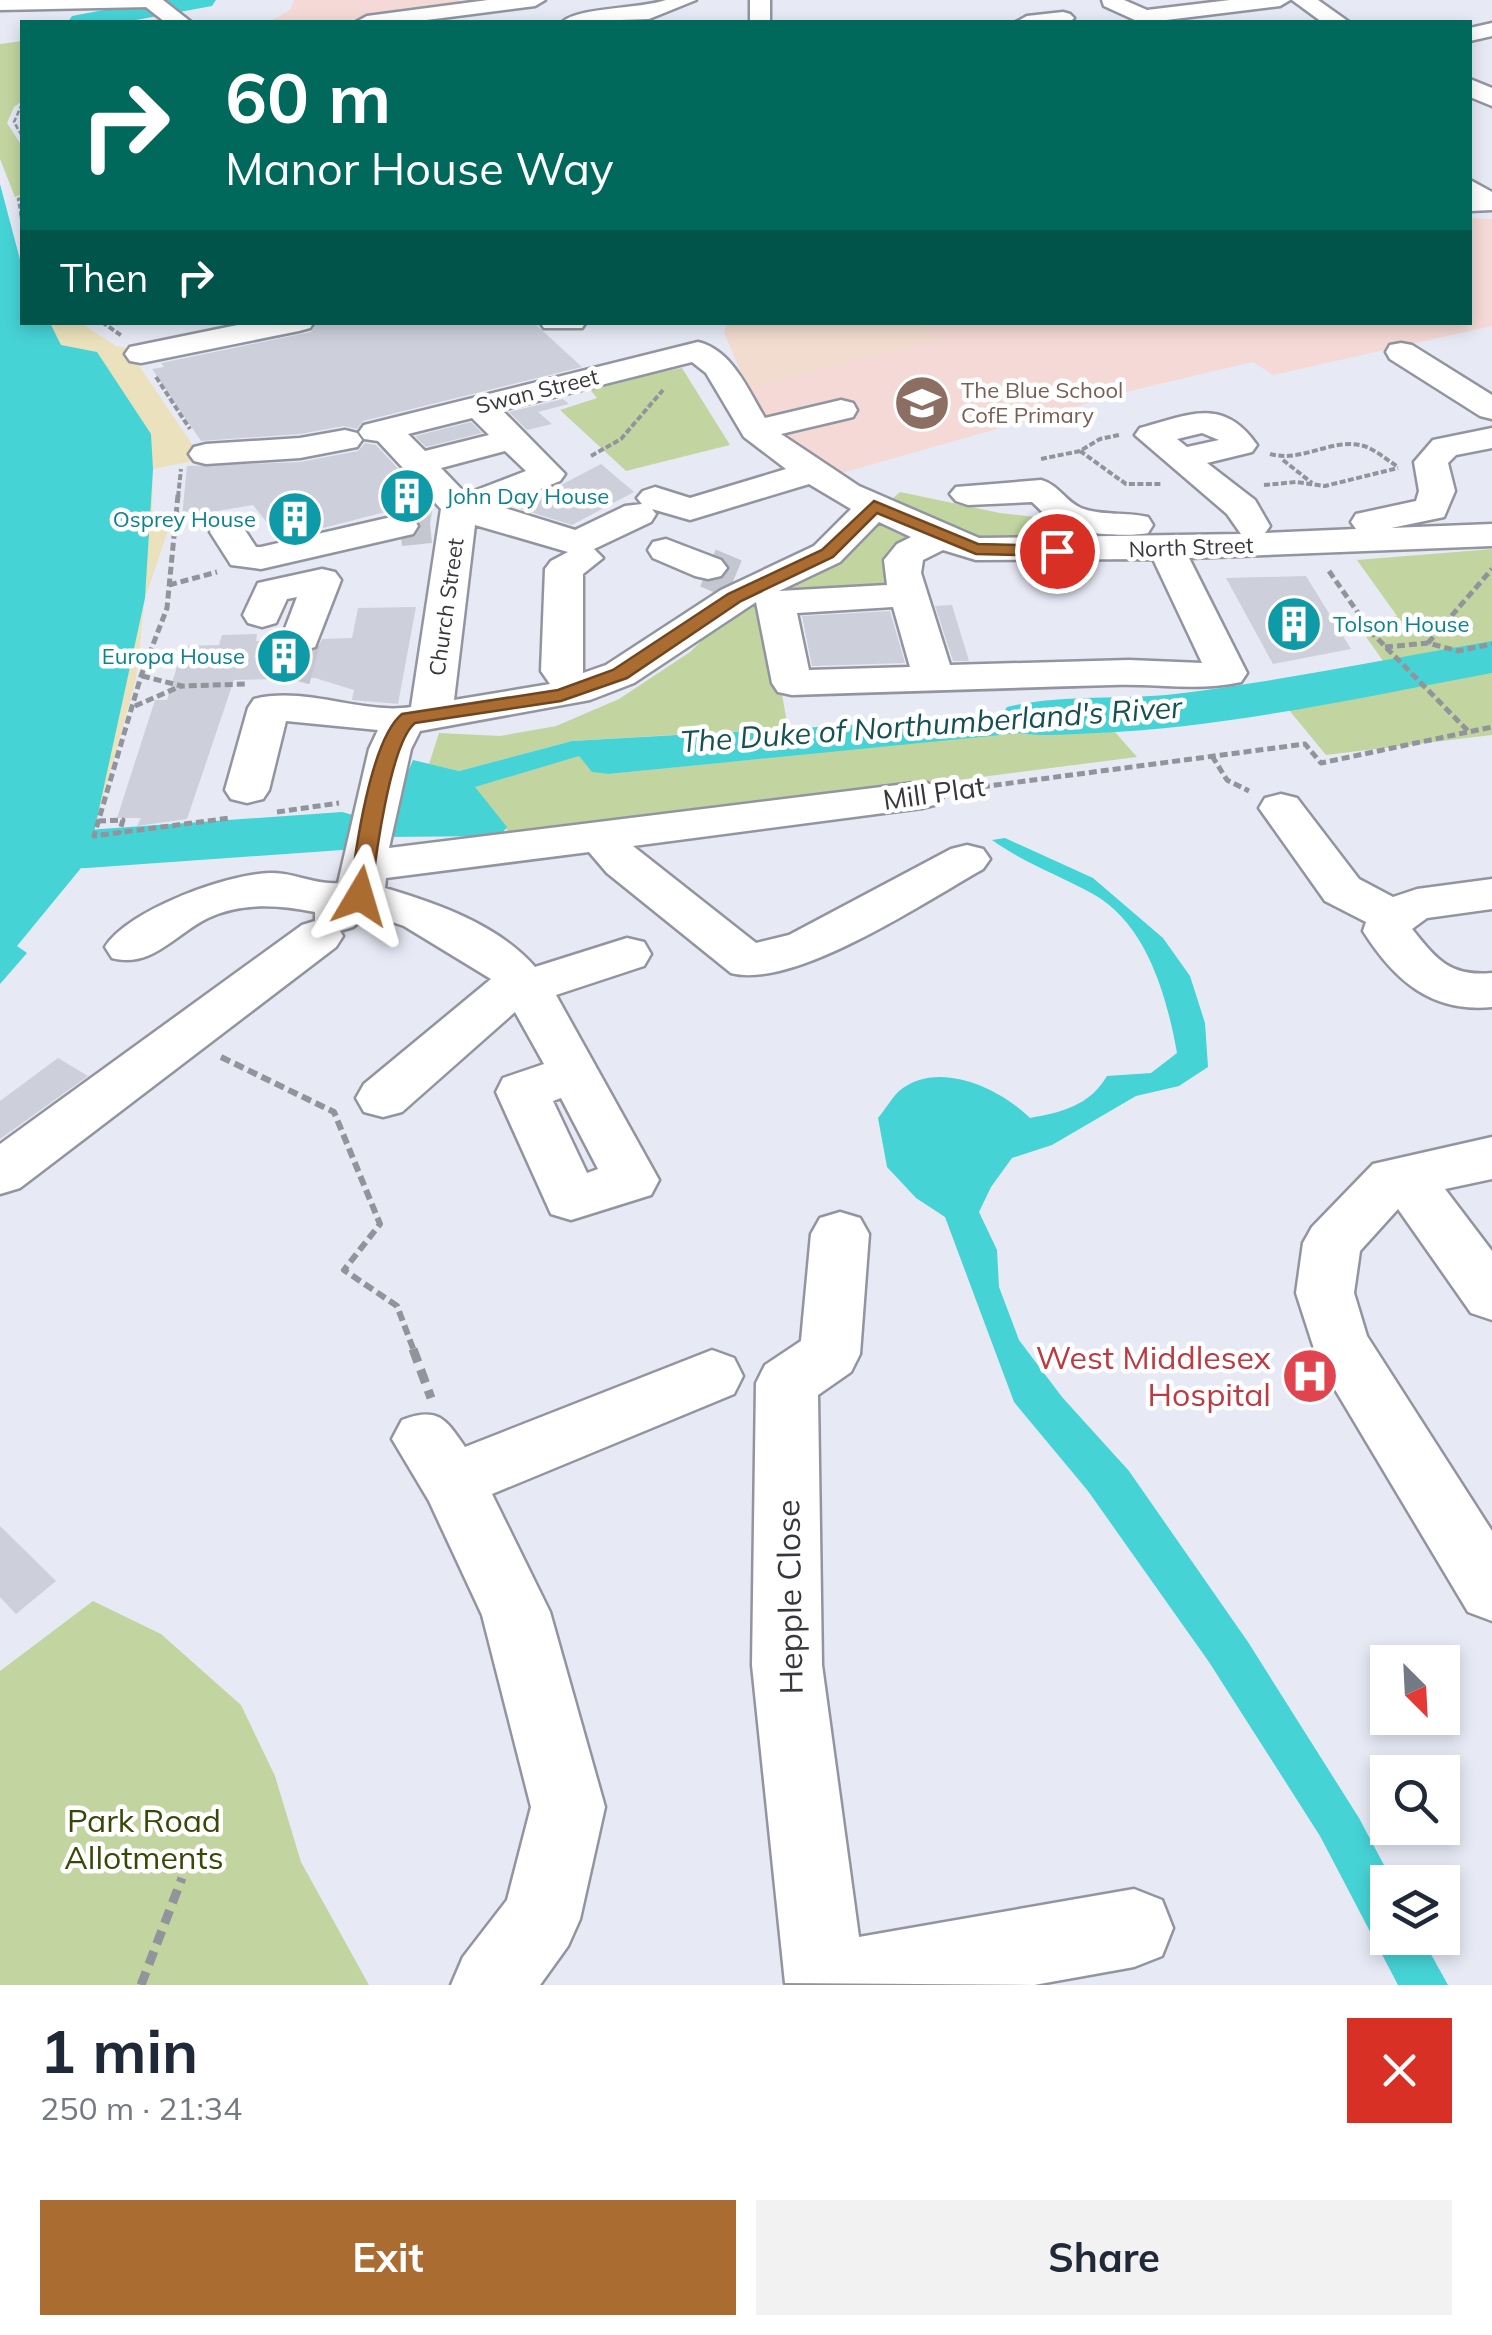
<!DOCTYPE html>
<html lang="en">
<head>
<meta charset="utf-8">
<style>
  :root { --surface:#fff; --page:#f2f2f3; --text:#1f2937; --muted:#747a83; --accent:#aa6c31 }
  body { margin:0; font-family:Mulish,sans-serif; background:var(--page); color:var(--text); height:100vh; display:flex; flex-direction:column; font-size:38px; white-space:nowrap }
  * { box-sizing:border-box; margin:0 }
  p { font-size:32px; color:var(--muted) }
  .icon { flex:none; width:55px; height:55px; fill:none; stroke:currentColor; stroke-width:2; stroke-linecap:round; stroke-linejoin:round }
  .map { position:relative; height:1985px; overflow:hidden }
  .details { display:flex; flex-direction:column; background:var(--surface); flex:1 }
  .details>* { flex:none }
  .top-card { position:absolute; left:20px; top:20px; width:1452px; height:305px; border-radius:0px; box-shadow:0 5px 15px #0003; background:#00695c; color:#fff; overflow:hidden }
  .needle { width:65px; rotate:156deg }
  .tools { position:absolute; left:1370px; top:1645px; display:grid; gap:20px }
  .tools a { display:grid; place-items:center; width:90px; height:90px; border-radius:0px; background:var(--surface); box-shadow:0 5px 15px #0003; font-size:50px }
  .pin { position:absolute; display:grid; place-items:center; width:85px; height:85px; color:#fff; margin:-42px; border:5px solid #fff; border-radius:50%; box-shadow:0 2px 10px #0007 }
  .me { position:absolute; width:110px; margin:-55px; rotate:7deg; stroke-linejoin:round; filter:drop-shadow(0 0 8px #0008) }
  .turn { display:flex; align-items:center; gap:35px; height:210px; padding:0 40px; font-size:45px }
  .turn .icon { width:130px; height:130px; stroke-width:2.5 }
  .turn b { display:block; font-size:70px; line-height:85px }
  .then { display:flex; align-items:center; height:95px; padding:0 40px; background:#0003; gap:20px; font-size:38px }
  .round { display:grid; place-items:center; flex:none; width:105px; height:105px; border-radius:0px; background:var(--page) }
  .overview { display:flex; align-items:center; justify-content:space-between; height:170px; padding:0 40px }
  h1 { font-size:60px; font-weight:700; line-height:75px }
  .button { display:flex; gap:20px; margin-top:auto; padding:20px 40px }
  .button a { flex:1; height:115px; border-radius:0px; background:var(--accent); color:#fff; font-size:40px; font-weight:700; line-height:115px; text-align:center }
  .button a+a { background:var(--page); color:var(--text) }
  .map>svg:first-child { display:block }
  .commercial { fill:#f2dbcf }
  .education { fill:#f4d9d6 }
  .green { fill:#c2d5a0 }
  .sand { fill:#ebe1bc }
  .water { fill:#46d3d6 }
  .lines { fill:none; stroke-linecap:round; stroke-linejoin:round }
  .river { fill:#46d3d6; fill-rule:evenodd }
  .building { fill:#cdd0db }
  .minor-tunnel { stroke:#c4c6d0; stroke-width:40; stroke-dasharray:40 20; stroke-linecap:butt }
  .minor-casing { stroke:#92959f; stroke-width:5 }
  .major-casing { stroke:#92959f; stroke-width:5 }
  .path-far4 { stroke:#92949c; stroke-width:2.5; stroke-dasharray:5 2.5; stroke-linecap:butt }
  .path-far3 { stroke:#92949c; stroke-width:4; stroke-dasharray:6 2.5; stroke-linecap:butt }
  .path-far2 { stroke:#92949c; stroke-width:5; stroke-dasharray:8 4; stroke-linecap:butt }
  .path-far1 { stroke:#92949c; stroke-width:6; stroke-dasharray:10 5; stroke-linecap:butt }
  .path { stroke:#92949c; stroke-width:9; stroke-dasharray:14 8; stroke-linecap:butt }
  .minor { fill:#fff; fill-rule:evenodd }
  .major { fill:#fff; fill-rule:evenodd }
  .route { fill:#aa6c31; stroke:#6e4620; stroke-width:2.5 }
  .labels { text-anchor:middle; stroke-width:9; stroke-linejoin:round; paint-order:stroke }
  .far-education-label { font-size:22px; fill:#785e54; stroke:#fff; text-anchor:start }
  .far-street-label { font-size:22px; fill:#37383d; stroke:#fff }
  .far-culture-label { font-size:22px; fill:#0d838f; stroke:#fff; text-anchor:start }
  .street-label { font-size:28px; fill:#37383d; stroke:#fff }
  .water-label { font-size:30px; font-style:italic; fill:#155152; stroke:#fff }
  .near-health-label { font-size:32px; fill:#be3a42; stroke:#fff; text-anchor:end }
  .near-street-label { font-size:32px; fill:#37383d; stroke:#fff }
  .near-park-label { font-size:32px; fill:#384907; stroke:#fff }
</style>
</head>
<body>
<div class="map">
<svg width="1492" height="1985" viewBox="0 0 1492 1985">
  <rect width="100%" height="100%" fill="#e7eaf5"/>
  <polygon class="commercial" points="915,322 945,339 748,389 724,333 726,323"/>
  <g class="education">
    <polygon points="294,0 458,0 465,5 334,22 269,22 290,10"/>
    <polygon points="1470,218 1492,219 1492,326 1273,375 1253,362 1138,389 838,474 772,430 748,389 944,339 915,323 1470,322"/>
  </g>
  <g class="green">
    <polygon points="22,41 22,101 14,107 7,123 22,146 22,194 15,197 0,159 0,44"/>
    <polygon points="682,368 730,445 626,471 560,410 597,398 587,386"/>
    <polygon points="900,492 1000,513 1103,525 1115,538 984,541 893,498"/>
    <polygon points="889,524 918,539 884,590 765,599 788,728 572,741 459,771 429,764 439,733 500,736 556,726 619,699 690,652 727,616 871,527"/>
    <polygon points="1492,549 1492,735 1326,755 1284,704 1120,726 1116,703 1226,695 1260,683 1383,661 1355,621 1397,616 1357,560"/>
    <polygon points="1107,723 1137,757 512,837 474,787 579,755 609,774"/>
    <polygon points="93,1601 161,1634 241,1705 275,1776 301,1862 369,1985 0,1985 0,1671"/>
  </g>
  <polygon class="sand" points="0,190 22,270 22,322 81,323 116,346 127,348 196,450 199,460 153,469 152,515 171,522 145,598 136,679 94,832 2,372"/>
  <g class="water">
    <polygon points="0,184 22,267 22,322 50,323 61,345 97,352 151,434 153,469 145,598 94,832 81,868 17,946 27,953 0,984"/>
    <polygon points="1117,710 1121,721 1071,728 609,774 592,772 579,756 475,787 507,827 500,836 386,837 384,828 413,760 459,771 572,741"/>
    <path d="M1005,838L1093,878L1163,938L1190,976L1205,1023L1208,1067L1179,1086L1136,1096L1052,1145L1012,1158L991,1187L979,1212L997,1250L999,1287L1019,1340L1062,1397L1129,1471L1248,1642L1359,1818L1393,1882H1388V1938H1422L1448,1985H1398L1320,1836L1209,1662L1088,1491L1014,1402L945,1217L916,1198L887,1167L878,1118C885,1110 891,1099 898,1092C936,1058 1000,1088 1030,1118C1062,1112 1089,1106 1107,1076L1151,1073L1177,1053C1167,997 1147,924 1093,894C1059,875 1024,863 992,840Z"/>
  </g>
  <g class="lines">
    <g class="river">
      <polygon points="156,0 216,0 212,6 125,22 68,22 72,16"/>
      <path d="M1492,641V673C1362,697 1231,727 1098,733C1068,734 1037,738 1007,731L999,719L1007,707C1061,694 1120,700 1175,694C1281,681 1387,659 1492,641Z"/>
      <polygon points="342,812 364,818 373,831 364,844 342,850 87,868 0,870 0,832 87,830"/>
    </g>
  </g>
  <g class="building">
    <polygon points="317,322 533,322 582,367 363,421 357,429 344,426 300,434 201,441 152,369 164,367 161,363 311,332"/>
    <polygon points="563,399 569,404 538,412 552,424 527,430 509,412"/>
    <polygon points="471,422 482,433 426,447 415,436"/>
    <polygon points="365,443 376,445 433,506 430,525 421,525 416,516 401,508 280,539 253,505 182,517 187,466 300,462 358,451"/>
    <polygon points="601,464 634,492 572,525 517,508"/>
    <polygon points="1306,576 1351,649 1273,664 1226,578"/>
    <polygon points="952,605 969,661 953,661 935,606"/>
    <polygon points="416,607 398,704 352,700 354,690 315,678 234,680 187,819 137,826 141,818 117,818 155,700 167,700 183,646 219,645 222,635 257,634 256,641 278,640 286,651 302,655 316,651 322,639 352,638 358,608"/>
    <polygon points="890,611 905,663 812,666 802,616"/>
    <polygon points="58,1058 88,1076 0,1139 0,1101"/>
    <polygon points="0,1526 56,1581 16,1614 0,1597"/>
  </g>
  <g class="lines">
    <g class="minor-tunnel">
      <polyline points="400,526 430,523"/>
      <polyline points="708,568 734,579"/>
      <polyline points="290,679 301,639"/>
    </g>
    <g class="minor-casing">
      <g id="minor">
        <polygon points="0,0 159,0 159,1 149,7 0,10"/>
        <polygon points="488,0 545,0 535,6 411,22 356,22 367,16"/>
        <path d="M666,0H696L649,19L562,22C579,7 640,9 666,0Z"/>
        <rect x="750" y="0" width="20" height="22"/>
        <polygon points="1102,0 1124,0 1147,10 1230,0 1290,0 1280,6 1150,22 1137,21 1104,6"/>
        <polygon points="1063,12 1070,14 1074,18 1070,22 1016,22 1027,16"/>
        <polygon points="1492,23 1492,36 1470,41 1470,28"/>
        <polygon points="1470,180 1492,192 1492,208 1479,207 1470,200"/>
        <polygon points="252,322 314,322 310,328 299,331 141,363 130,361 125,354 130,347"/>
        <polygon points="540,322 586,322 582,328 544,328"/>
        <path d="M698,342C732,350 748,390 765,418L841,400L853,403L857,410L853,417L781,434L859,486L979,538L1241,534L1227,514L1135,435L1140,428C1188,415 1223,396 1257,445L1252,452L1207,463L1255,500L1270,526L1265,533L1356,529L1351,522L1356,514L1416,501L1419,491L1414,462L1433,440L1492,428V448L1456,455L1448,463L1455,491L1444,517L1391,528L1492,524V546L1189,558L1247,673L1241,682C1198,692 1156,683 1112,685C1006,688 899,691 792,695L778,692L772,683L756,602L634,683L590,700L420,731L411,749L389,848L922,782L938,786L944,795L938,804L922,808L633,846L756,943L789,935L951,849L967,845L983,849L990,859L983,869C926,901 794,990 731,973L607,873L589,852L386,878L385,888C436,903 499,925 535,967L627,938L644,942L651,954L644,966L556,995L659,1180L651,1195L571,1220L551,1214L496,1092L503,1078L544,1064L515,1012L402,1112L383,1117L364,1112L356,1098L364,1084L491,979L404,926L368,914L353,927L340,931L343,936L336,947L20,1188L0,1194V1144L302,925L315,921V912C279,905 243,902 208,918C175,934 151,969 112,958L105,947C128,910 227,874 270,873C293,872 315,885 338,883L369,749L378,730L286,721L269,790L263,799L247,803L231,799L225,790L248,708L254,699C307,686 363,715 411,707L441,509L378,441L364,439L359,432L364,425ZM692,362L706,373L744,437L786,469L690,498L655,487L643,491L637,498L642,504L625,506L575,530L498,506L560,481L565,474L502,410ZM472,418L489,435L425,451L408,434ZM1202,433L1219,440L1187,447L1177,439ZM505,451L526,471L466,494L441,468ZM809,484L851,509L814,546L721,590L606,665L583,673V574L603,558L594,549L651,522L656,514L652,509L690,520ZM879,522L911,537L897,544L884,560L887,585L779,591L840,562ZM475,525L568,552L551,561L545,569L541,671L550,684L454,700ZM943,550L976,560L1153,559L1202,663L1129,660L950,665L921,573L923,560ZM893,607L910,667L809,670L797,613ZM561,1098L598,1169L587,1173L553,1101Z"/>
        <polygon points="1401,343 1412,345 1492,395 1492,419 1480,416 1390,359 1386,352 1390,345"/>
        <polygon points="345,430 357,433 362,440 357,447 300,458 206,464 194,461 189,454 194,447 206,444 300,438"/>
        <path d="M1041,480C1059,485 1065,501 1081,508C1100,516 1128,512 1148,517L1153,525L1148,533C1130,537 1073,534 1057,525C1048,519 1040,509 1032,502L968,505L956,501L950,494L956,487Z"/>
        <polygon points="400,515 413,518 418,526 413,534 261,569 231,565 210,532 215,524 228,521 241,524 256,547 261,547"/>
        <polygon points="666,539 721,560 727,568 721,576 708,579 695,576 653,558 648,550 653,542"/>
        <polygon points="322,569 335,572 341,580 315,647 301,651 287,647 281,639 297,597 287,599 276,623 262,627 248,623 243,615 258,583"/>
        <path d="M1281,794L1297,798L1359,879L1393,897L1417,889L1492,879V909L1427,918L1412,929C1437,960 1450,977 1492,973V1007C1431,1013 1394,980 1363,931L1366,922L1325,901L1259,808L1265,798Z"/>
        <polygon points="1492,1137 1492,1179 1445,1189 1492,1251 1492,1320 1471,1313 1398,1209 1360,1251 1354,1293 1367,1336 1492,1531 1492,1621 1468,1612 1318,1361 1296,1293 1303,1243 1312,1227 1373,1164"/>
        <polygon points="840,1212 860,1218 869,1234 860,1354 851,1372 818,1395 822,1665 859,1937 1134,1889 1162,1900 1173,1928 1162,1956 1134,1967 1034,1985 785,1983 752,1665 756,1383 765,1365 801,1341 811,1234 820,1218"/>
        <path d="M712,1350L734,1358L743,1376L734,1394L492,1494L550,1612L605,1807L580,1919L568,1946L540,1985H451L463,1957L507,1900L531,1807L482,1615L429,1501L392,1439L402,1420C438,1407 445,1418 465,1447Z"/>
      </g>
    </g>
    <g class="major-casing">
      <g id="major">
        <polygon points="137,0 163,0 191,22 165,22"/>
        <polygon points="1292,0 1318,0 1349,22 1322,22"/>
        <polygon points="1470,79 1492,88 1492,106 1470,97"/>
        <polygon points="1492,192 1492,210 1470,211 1470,193"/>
      </g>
    </g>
    <g class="path-far4">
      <polyline points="22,104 14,122 22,136"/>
      <polyline points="21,216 18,199 22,198"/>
    </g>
    <g class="path-far3">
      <polyline points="21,213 22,219"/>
      <polyline points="102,322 122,336"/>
      <polyline points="156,377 190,429"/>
      <polyline points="1080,451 1126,484 1161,484"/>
      <path d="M1270,454C1303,463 1332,437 1364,446C1376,450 1387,460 1398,467"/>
      <polyline points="591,456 621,439 663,390"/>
      <polyline points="1041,459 1080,451 1100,439 1119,435"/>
      <polyline points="1283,460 1312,483"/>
      <polyline points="1264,485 1296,482 1325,486 1398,468"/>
      <polyline points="178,497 181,469"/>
    </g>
    <g class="path-far2">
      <polyline points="178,495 167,608 141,676 94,836 230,818"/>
      <polyline points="1329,571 1372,633 1468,731"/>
      <polyline points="169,585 217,572"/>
      <polyline points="1428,643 1492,569"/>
      <polyline points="1385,647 1428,643 1458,651 1492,644"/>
      <polyline points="142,676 182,686 248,684"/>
      <polyline points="135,706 181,686"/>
      <polyline points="1212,756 1227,780 1249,791"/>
      <polyline points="958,790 1305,744 1321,763 1492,727"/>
      <polyline points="277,812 339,803"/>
      <polyline points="98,821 123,820 119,833"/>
    </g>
    <polyline class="path-far1" points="221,1057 334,1112 380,1224 344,1270 397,1306 414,1351"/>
    <g class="path">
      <polyline points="413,1349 431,1398"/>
      <polyline points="141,1985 182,1878"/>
    </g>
    <use href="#minor" class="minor"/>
    <use href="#major" class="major"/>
  </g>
  <path class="route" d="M874,501L978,544L1057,546L1065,551L1057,556L976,554L877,513L833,557L741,601L627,678L561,701L415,723C390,743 375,861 371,896L360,902L353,900L350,896C355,853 370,740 402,714L558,690L613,670L728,594L822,550Z"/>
  <defs>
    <g id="school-disc" transform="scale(2.875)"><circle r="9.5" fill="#8d6e63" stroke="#fff"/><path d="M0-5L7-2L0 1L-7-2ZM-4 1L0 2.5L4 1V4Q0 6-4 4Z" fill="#fff"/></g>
    <g id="building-disc" transform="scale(2.875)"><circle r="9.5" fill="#0f9aa8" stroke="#fff"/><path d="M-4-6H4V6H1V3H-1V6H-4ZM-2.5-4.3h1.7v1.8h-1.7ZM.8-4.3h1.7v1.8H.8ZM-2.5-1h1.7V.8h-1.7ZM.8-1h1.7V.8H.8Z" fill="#fff"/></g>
    <g id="hospital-disc" transform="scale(2.875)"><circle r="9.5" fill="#e0444e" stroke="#fff"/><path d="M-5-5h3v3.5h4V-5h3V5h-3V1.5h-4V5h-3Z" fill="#fff"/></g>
  </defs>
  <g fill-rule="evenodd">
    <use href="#school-disc" x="922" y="403"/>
    <use href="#building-disc" x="407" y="496"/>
    <use href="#building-disc" x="295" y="519"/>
    <use href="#building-disc" x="1294" y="624"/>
    <use href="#building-disc" x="284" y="656"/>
    <use href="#hospital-disc" x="1310" y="1376"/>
  </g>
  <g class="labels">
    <g class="far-education-label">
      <text x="961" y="398">The Blue School<tspan x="961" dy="25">CofE Primary</tspan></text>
    </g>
    <g class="far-street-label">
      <text transform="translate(537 391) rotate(-14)" y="8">Swan Street</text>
      <text transform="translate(1191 547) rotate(-2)" y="8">North Street</text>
      <text transform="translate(446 607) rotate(-82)" y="8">Church Street</text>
    </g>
    <g class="far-culture-label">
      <text x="446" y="504">John Day House</text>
      <text x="256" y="527" text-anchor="end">Osprey House</text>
      <text x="1333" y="632">Tolson House</text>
      <text x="245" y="664" text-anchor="end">Europa House</text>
    </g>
    <g class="street-label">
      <text transform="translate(934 793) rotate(-8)" y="10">Mill Plat</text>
    </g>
    <g class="water-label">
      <text transform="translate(931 725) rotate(-4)" y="10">The Duke of Northumberland's River</text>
    </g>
    <g class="near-health-label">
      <text x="1271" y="1369">West Middlesex<tspan x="1271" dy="37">Hospital</tspan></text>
    </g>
    <g class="near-street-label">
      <text transform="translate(790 1597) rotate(-91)" y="11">Hepple Close</text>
    </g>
    <g class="near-park-label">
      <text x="144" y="1832">Park Road<tspan x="144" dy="37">Allotments</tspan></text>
    </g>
  </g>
</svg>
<div class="tools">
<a><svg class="needle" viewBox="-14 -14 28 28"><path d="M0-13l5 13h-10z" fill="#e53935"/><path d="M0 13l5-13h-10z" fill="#747a83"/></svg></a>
<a><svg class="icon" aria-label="search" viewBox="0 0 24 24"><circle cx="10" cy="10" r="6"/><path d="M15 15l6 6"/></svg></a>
<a><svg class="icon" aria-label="layers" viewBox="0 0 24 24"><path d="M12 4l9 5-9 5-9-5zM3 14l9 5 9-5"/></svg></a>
</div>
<div class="pin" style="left:1057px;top:551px;background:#d93025"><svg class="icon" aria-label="arrive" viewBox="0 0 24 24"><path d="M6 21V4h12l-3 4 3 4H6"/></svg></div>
<svg class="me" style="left:360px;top:896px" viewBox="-20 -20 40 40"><path d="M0-17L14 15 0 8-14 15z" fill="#aa6c31" stroke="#fff" stroke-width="4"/></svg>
<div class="top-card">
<div class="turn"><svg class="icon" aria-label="right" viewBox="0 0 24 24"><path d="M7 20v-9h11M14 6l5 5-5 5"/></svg><div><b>60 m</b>Manor House Way</div></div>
<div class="then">Then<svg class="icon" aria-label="right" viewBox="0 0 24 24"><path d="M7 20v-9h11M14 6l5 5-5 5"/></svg></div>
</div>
</div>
<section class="details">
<div class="overview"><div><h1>1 min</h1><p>250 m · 21:34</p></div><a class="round" style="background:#d93025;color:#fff"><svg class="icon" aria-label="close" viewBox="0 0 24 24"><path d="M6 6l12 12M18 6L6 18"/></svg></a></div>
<div class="button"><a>Exit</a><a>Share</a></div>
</section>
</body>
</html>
